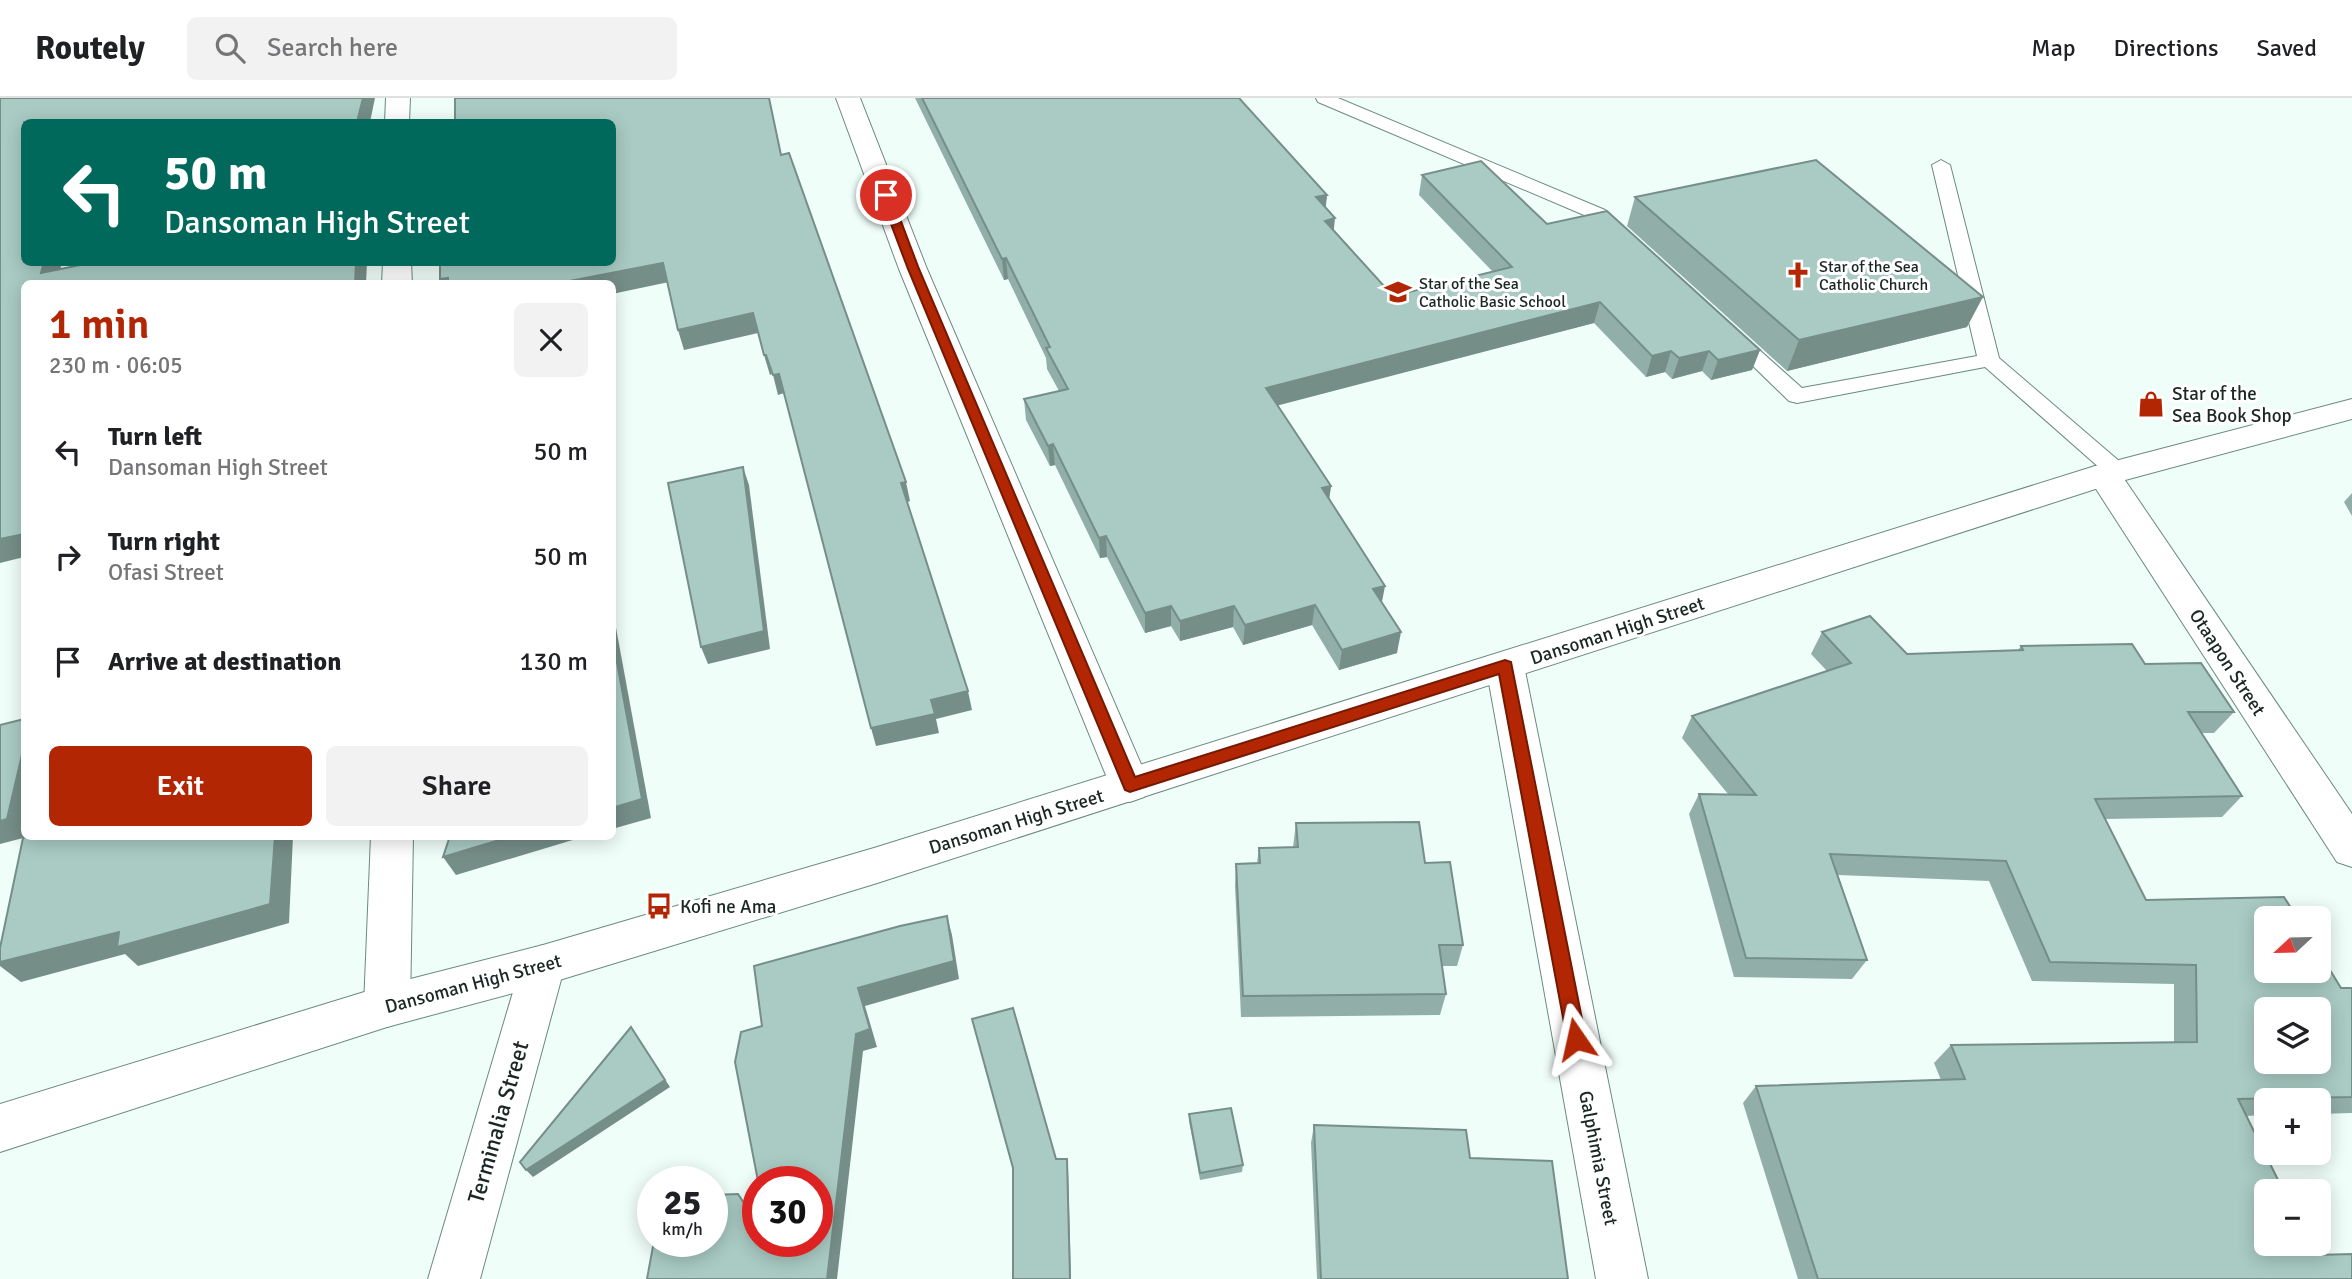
<!DOCTYPE html>
<html lang="en">
<head>
<meta charset="utf-8">
<style>
  :root { --surface:#fff; --page:#f2f2f2; --text:#202124; --muted:#757577; --line:#e0e0e0; --accent:#b22603 }
  body { margin:0; font-family:Signika,sans-serif; background:var(--page); color:var(--text); height:100vh; display:flex; flex-direction:column; font-size:26px; white-space:nowrap }
  * { box-sizing:border-box; margin:0 }
  p { font-size:23px; color:var(--muted) }
  .icon { flex:none; width:38px; height:38px; fill:none; stroke:currentColor; stroke-width:2; stroke-linecap:round; stroke-linejoin:round }
  .map { position:relative; flex:1; overflow:hidden }
  .details { position:absolute; left:21px; top:182px; width:595px; height:560px; display:flex; flex-direction:column; background:var(--surface); border-radius:10px; box-shadow:0 4px 18px #0003 }
  .details>* { flex:none }
  .banner { position:absolute; left:21px; top:21px; width:595px; height:147px; border-radius:10px; box-shadow:0 4px 18px #0003; background:#00695c; color:#fff; overflow:hidden }
  .needle { width:46px; rotate:248deg }
  .fabs { position:absolute; left:2254px; top:808px; display:grid; gap:14px }
  .fabs a { display:grid; place-items:center; width:77px; height:77px; border-radius:10px; background:var(--surface); box-shadow:0 4px 18px #0003; font-size:35px }
  .speed { position:absolute; left:637px; top:1068px; display:flex; gap:14px; font-size:35px; font-weight:700; text-align:center }
  .speed>* { display:grid; place-content:center; width:91px; height:91px; border-radius:50%; background:var(--surface); box-shadow:0 4px 18px #0003; line-height:1 }
  .speed small { font-size:18px; font-weight:400 }
  .speed .limit { border:10px solid #d22; background:#fff; color:#111 }
  .pin { position:absolute; display:grid; place-items:center; width:60px; height:60px; color:#fff; margin:-30px; border:4px solid #fff; border-radius:50%; box-shadow:0 2px 7px #0007 }
  .me { position:absolute; width:77px; margin:-38px; rotate:349deg; stroke-linejoin:round; filter:drop-shadow(0 0 5px #0008) }
  .turn { display:flex; align-items:center; gap:24px; height:147px; padding:0 28px; font-size:32px }
  .turn .icon { width:91px; height:91px; stroke-width:2.5 }
  .turn b { display:block; font-size:49px; line-height:60px }
  .round { display:grid; place-items:center; flex:none; width:74px; height:74px; border-radius:10px; background:var(--page) }
  .summary { display:flex; align-items:center; justify-content:space-between; height:119px; padding:0 28px }
  h1 { font-size:42px; font-weight:600; line-height:52px; color:var(--accent) }
  .action { display:flex; gap:14px; margin-top:auto; padding:14px 28px }
  .action a { flex:1; height:80px; border-radius:10px; background:var(--accent); color:#fff; font-size:28px; font-weight:600; line-height:80px; text-align:center }
  .action a+a { background:var(--page); color:var(--text) }
  ul { padding:0; list-style:none }
  li { display:flex; align-items:center; gap:21px; height:105px; padding:0 28px }
  li div { flex:1 }
  li b { display:block; font-size:26px }
  li em { font-style:normal }
  header { display:flex; align-items:center; gap:42px; box-sizing:border-box; height:98px; padding:0 35px; background:var(--surface); border-bottom:2px solid var(--line) }
  header strong { font-size:33px }
  nav { display:flex; gap:38px; margin-inline-start:auto; font-size:24px }
  .search { width:490px; height:63px; background:var(--page); display:flex; align-items:center; gap:18px; box-sizing:border-box; padding:0 24px; border-radius:10px; color:var(--muted); font-size:26px }
  .map>svg:first-child { display:block }
  .lines { fill:none; stroke-linecap:round; stroke-linejoin:round }
  .lane-casing { stroke:#698a82; stroke-width:2 }
  .street-casing { stroke:#698a82; stroke-width:2 }
  .secondary-casing { stroke:#698a82; stroke-width:2 }
  .lane { fill:#fff; fill-rule:evenodd }
  .street { fill:#fff; fill-rule:evenodd }
  .secondary { fill:#fff; fill-rule:evenodd }
  .wall { fill:#91afa8 }
  .shaded-wall { fill:#768e88 }
  .building { fill:#a9cbc3; stroke:#768e88; stroke-width:2; fill-rule:evenodd }
  .route { fill:#b22603; stroke:#741902; stroke-width:2 }
  .labels { text-anchor:middle; stroke-width:6; stroke-linejoin:round; paint-order:stroke }
  .far-poi-label { font-size:16px; fill:#1a2724; stroke:#fff; text-anchor:start }
  .poi-label { font-size:19px; fill:#1a2724; stroke:#fff; text-anchor:start }
  .street-label { font-size:19px; fill:#1a2724; stroke:#fff }
  .near-street-label { font-size:23px; fill:#1a2724; stroke:#fff }
</style>
</head>
<body>
<header>
<strong>Routely</strong>
<div class="search"><svg class="icon" aria-label="search" viewBox="0 0 24 24"><circle cx="10" cy="10" r="6"/><path d="M15 15l6 6"/></svg>Search here</div>
<nav><a>Map</a><a>Directions</a><a>Saved</a></nav>
</header>
<div class="map">
<svg width="2352" height="1181" viewBox="0 0 2352 1181">
  <rect width="100%" height="100%" fill="#f0fefa"/>
  <g class="lines">
    <g class="lane-casing">
      <g id="lane">
        <polygon points="1316,0 1338,0 1605,112 1632,138 1629,142 1615,142 1591,120 1318,4"/>
        <polygon points="1941,62 1950,67 1999,260 2126,369 2129,374 2126,379 2118,382 2110,379 1985,269 1797,305 1789,303 1721,237 1724,233 1738,233 1802,290 1977,258 1932,67"/>
      </g>
    </g>
    <g class="street-casing">
      <g id="street">
        <polygon points="386,0 410,0 409,24 385,24"/>
        <polygon points="836,0 860,0 927,171 1150,687 1144,699 1130,704 1116,699 1110,687 899,171"/>
        <polygon points="383,164 411,164 412,186 382,186"/>
        <polygon points="2104,366 2116,369 2352,716 2352,769 2337,764 2087,377 2092,369"/>
        <polygon points="1505,554 1518,558 1524,568 1648,1181 1596,1181 1486,568 1492,558"/>
        <polygon points="371,738 413,738 410,908 403,923 387,929 371,923 364,908"/>
        <polygon points="543,847 559,853 565,867 480,1181 428,1181 521,867 527,853"/>
      </g>
    </g>
    <g class="secondary-casing">
      <polygon id="secondary" points="2352,301 2352,321 2114,385 874,786 543,887 387,929 0,1054 0,1006 387,887 543,847 874,750 2092,369"/>
    </g>
    <use href="#lane" class="lane"/>
    <use href="#street" class="street"/>
    <use href="#secondary" class="secondary"/>
  </g>
  <g class="wall">
    <polygon points="915,0 1239,0 1327,97 1325,109 1334,133 1393,198 1493,174 1419,97 1422,77 1547,126 1760,252 1752,272 1711,282 1702,273 1672,281 1665,274 1646,279 1594,225 1277,307 1331,388 1329,401 1382,505 1397,555 1339,572 1312,527 1243,547 1233,529 1180,543 1171,528 1145,535 1107,459 1100,460 1055,367 1050,368 1026,322 1024,301 1059,293 1047,271 1046,260 1008,181 1004,182"/>
    <polygon points="1635,99 1967,229 1787,273 1627,128"/>
    <polygon points="2352,395 2352,418 2344,404"/>
    <polygon points="1822,534 1907,556 2018,552 2021,548 2145,566 2234,614 2214,635 2202,635 2242,698 2222,719 2105,721 2146,802 2341,890 2352,890 2352,1015 2319,1016 2319,1003 2266,1003 2266,1017 2246,1018 2316,1157 2352,1181 1798,1181 1743,1005 1756,988 1941,982 1934,965 1951,947 2174,945 2174,886 2032,883 1989,783 1838,777 1867,862 1852,881 1734,879 1689,716 1699,696 1728,696 1682,640 1692,618 1827,573 1811,556"/>
    <polygon points="1296,725 1425,765 1463,847 1457,868 1442,868 1446,896 1440,917 1241,919 1235,788 1236,766 1257,765 1259,750 1293,749"/>
    <polygon points="1189,1016 1243,1067 1242,1074 1200,1082 1189,1023"/>
    <polygon points="1314,1027 1470,1060 1568,1181 1317,1181 1311,1045"/>
  </g>
  <g class="shaded-wall">
    <polygon points="363,0 375,0 370,24 357,24"/>
    <polygon points="1327,97 1325,117 1316,99"/>
    <polygon points="1335,120 1333,140 1325,123"/>
    <polygon points="1006,160 1008,181 1004,182 1002,161"/>
    <polygon points="44,164 62,164 57,186 41,175"/>
    <polygon points="356,164 367,164 366,186 355,186"/>
    <polygon points="663,165 669,184 612,196 612,186 569,186 569,183"/>
    <polygon points="448,180 450,186 442,186 440,181"/>
    <polygon points="1983,199 1967,229 1787,273 1799,242"/>
    <polygon points="1600,204 1594,225 1264,311 1266,290"/>
    <polygon points="753,215 758,235 684,252 678,232"/>
    <polygon points="1760,252 1752,272 1711,282 1718,262"/>
    <polygon points="1671,253 1665,274 1646,279 1652,258"/>
    <polygon points="1709,253 1702,273 1672,281 1679,260"/>
    <polygon points="764,257 766,257 772,276 770,277"/>
    <polygon points="779,276 784,295 778,297 773,277"/>
    <polygon points="1053,346 1055,367 1050,368 1048,348"/>
    <polygon points="743,369 749,387 770,551 708,566 701,549"/>
    <polygon points="906,384 910,403 905,405 901,385"/>
    <polygon points="1331,388 1328,409 1322,390"/>
    <polygon points="24,436 24,459 0,465 0,441"/>
    <polygon points="1106,438 1107,459 1100,460 1099,440"/>
    <polygon points="1385,488 1381,509 1373,491"/>
    <polygon points="1315,507 1312,527 1243,547 1245,527"/>
    <polygon points="612,508 651,720 612,731"/>
    <polygon points="1171,508 1171,528 1145,535 1145,515"/>
    <polygon points="1234,508 1233,529 1180,543 1180,523"/>
    <polygon points="1401,534 1397,555 1339,572 1342,552"/>
    <polygon points="968,593 972,612 936,621 939,635 876,648 871,630 931,602"/>
    <polygon points="24,648 24,738 28,738 27,739 0,746 0,723"/>
    <polygon points="275,738 293,738 289,825 138,868 125,856 21,884 0,868 0,864"/>
    <polygon points="513,738 586,738 456,777 443,759"/>
    <polygon points="947,818 952,837 959,881 865,908 877,949 863,953 837,1181 827,1181 858,890"/>
    <polygon points="631,929 670,989 533,1079 526,1072"/>
    <polygon points="1067,1061 1068,1070 1071,1181 1070,1181"/>
  </g>
  <g class="building">
    <polygon points="0,0 363,0 357,24 24,24 24,164 44,164 41,175 95,164 356,164 355,186 24,186 24,436 0,441"/>
    <polygon points="455,0 769,0 781,57 789,55 906,384 901,385 968,593 931,602 935,616 871,630 779,276 773,277 766,257 764,257 753,215 678,232 663,165 569,183 569,186 448,186 448,180 440,181 440,164 612,164 612,24 455,24"/>
    <polygon points="922,0 1239,0 1327,97 1316,99 1335,120 1325,123 1393,198 1512,169 1422,77 1481,63 1547,126 1607,113 1760,252 1718,262 1709,253 1679,260 1671,253 1652,258 1600,204 1266,290 1331,388 1322,390 1385,488 1373,491 1401,534 1342,552 1315,507 1245,527 1234,508 1180,523 1171,508 1145,515 1106,438 1099,440 1053,346 1048,348 1024,301 1068,291 1046,250 1050,249 1006,160 1002,161"/>
    <polygon points="1816,62 1983,199 1799,242 1635,99"/>
    <polygon points="743,369 764,533 701,549 668,385"/>
    <path d="M1870,518L1907,556L2023,552L2021,548L2132,546L2145,566L2201,565L2234,614H2188L2242,698L2095,701L2146,802L2284,799L2298,821H2266V873H2319V854L2341,890H2352V999L2238,1001L2284,1094H2266V1146H2311L2316,1157L2352,1156V1181H1818L1756,988L1965,981L1951,947L2197,944L2196,867L2050,864L2006,763L1830,756L1867,862L1746,860L1699,696L1756,697L1692,618L1851,565L1822,534ZM2266,912H2319V964H2266Z"/>
    <polygon points="612,537 642,701 612,710"/>
    <polygon points="24,621 24,648 7,721 0,723 0,627"/>
    <polygon points="1419,724 1425,765 1450,764 1463,847 1439,847 1446,896 1243,898 1236,766 1260,765 1259,750 1298,749 1296,725"/>
    <polygon points="29,738 275,738 270,806 117,849 119,834 0,864 0,850 23,740"/>
    <polygon points="450,738 513,738 443,759"/>
    <polygon points="947,818 954,863 858,890 870,931 856,936 827,1181 647,1181 654,1143 712,1143 712,1097 738,1096 758,1126 758,1143 768,1143 770,1146 769,1143 817,1143 817,1083 758,1083 735,964 741,934 762,928 754,868 900,828"/>
    <polygon points="1013,910 1056,1061 1067,1061 1070,1181 1013,1181 1013,1070 972,921"/>
    <polygon points="631,929 665,982 526,1072 520,1064"/>
    <polygon points="1231,1010 1243,1067 1200,1075 1189,1016"/>
    <polygon points="1314,1027 1466,1032 1470,1060 1552,1063 1568,1181 1321,1181"/>
  </g>
  <polygon class="route" points="886,94 891,97 919,171 1135,679 1505,562 1511,564 1586,941 1583,947 1576,950 1569,947 1567,941 1499,576 1130,694 1125,692 908,171 880,97"/>
  <defs>
    <g id="church-bare" transform="scale(2.1)"><path d="M-1.2-6h2.4v3.5h3.3v2.4h-3.3V6h-2.4V-.1h-3.3v-2.4h3.3Z" fill="#b22603" stroke="#fff" stroke-width="2.5" paint-order="stroke"/></g>
    <g id="school-bare" transform="scale(2.1)"><path d="M0-5L7-2L0 1L-7-2ZM-4 1L0 2.5L4 1V4Q0 6-4 4Z" fill="#b22603" stroke="#fff" stroke-width="2.5" paint-order="stroke"/></g>
    <g id="shop-bare" transform="scale(2.1)"><path d="M-5-2.5h2.3a2.7 3.5 0 0 1 5.4 0H5L5.5 6h-11ZM-1.5-2.5h3a1.5 2.3 0 0 0-3 0Z" fill="#b22603" stroke="#fff" stroke-width="2.5" paint-order="stroke"/></g>
    <g id="bus-bare" transform="scale(2.1)"><path d="M-5-6H5V4H4V6H2V4H-2V6H-4V4H-5ZM-3.5-4V0h7V-4ZM-3.5 1.2v1.5H-2V1.2ZM2 1.2v1.5H3.5V1.2Z" fill="#b22603" stroke="#fff" stroke-width="2.5" paint-order="stroke"/></g>
  </defs>
  <g fill-rule="evenodd">
    <use href="#church-bare" x="1798" y="177"/>
    <use href="#school-bare" x="1398" y="194"/>
    <use href="#shop-bare" x="2151" y="306"/>
    <use href="#bus-bare" x="659" y="808"/>
  </g>
  <g class="labels">
    <g class="far-poi-label">
      <text x="1819" y="174">Star of the Sea<tspan x="1819" dy="18">Catholic Church</tspan></text>
      <text x="1419" y="191">Star of the Sea<tspan x="1419" dy="18">Catholic Basic School</tspan></text>
    </g>
    <g class="poi-label">
      <text x="2172" y="302">Star of the<tspan x="2172" dy="22">Sea Book Shop</tspan></text>
      <text x="680" y="815">Kofi ne Ama</text>
    </g>
    <g class="street-label">
      <text transform="translate(1617 532) rotate(-18)" y="7">Dansoman High Street</text>
      <text transform="translate(2228 564) rotate(57)" y="7">Otaapon Street</text>
      <text transform="translate(1016 723) rotate(-17)" y="7">Dansoman High Street</text>
      <text transform="translate(473 885) rotate(-15)" y="7">Dansoman High Street</text>
      <text transform="translate(1599 1060) rotate(79)" y="7">Galphimia Street</text>
    </g>
    <g class="near-street-label">
      <text transform="translate(498 1024) rotate(-74)" y="8">Terminalia Street</text>
    </g>
  </g>
</svg>
<div class="fabs">
<a><svg class="needle" viewBox="-14 -14 28 28"><path d="M0-13l5 13h-10z" fill="#e53935"/><path d="M0 13l5-13h-10z" fill="#757577"/></svg></a>
<a><svg class="icon" aria-label="layers" viewBox="0 0 24 24"><path d="M12 4l9 5-9 5-9-5zM3 14l9 5 9-5"/></svg></a>
<a>+</a>
<a>−</a>
</div>
<div class="speed"><div>25<small>km/h</small></div><div class="limit">30</div></div>
<div class="pin" style="left:886px;top:97px;background:#d93025"><svg class="icon" aria-label="arrive" viewBox="0 0 24 24"><path d="M6 21V4h12l-3 4 3 4H6"/></svg></div>
<svg class="me" style="left:1576px;top:941px" viewBox="-20 -20 40 40"><path d="M0-17L14 15 0 8-14 15z" fill="#b22603" stroke="#fff" stroke-width="4"/></svg>
<div class="banner">
<div class="turn"><svg class="icon" aria-label="left" viewBox="0 0 24 24"><path d="M17 20v-9H6M10 6l-5 5 5 5"/></svg><div><b>50 m</b>Dansoman High Street</div></div>
</div>
<section class="details">
<div class="summary"><div><h1>1 min</h1><p>230 m · 06:05</p></div><a class="round"><svg class="icon" aria-label="close" viewBox="0 0 24 24"><path d="M6 6l12 12M18 6L6 18"/></svg></a></div>
<ul>
<li><svg class="icon" aria-label="left" viewBox="0 0 24 24"><path d="M17 20v-9H6M10 6l-5 5 5 5"/></svg><div><b>Turn left</b><p>Dansoman High Street</p></div><em>50 m</em></li>
<li><svg class="icon" aria-label="right" viewBox="0 0 24 24"><path d="M7 20v-9h11M14 6l5 5-5 5"/></svg><div><b>Turn right</b><p>Ofasi Street</p></div><em>50 m</em></li>
<li><svg class="icon" aria-label="arrive" viewBox="0 0 24 24"><path d="M6 21V4h12l-3 4 3 4H6"/></svg><div><b>Arrive at destination</b></div><em>130 m</em></li>
</ul>
<div class="action"><a>Exit</a><a>Share</a></div>
</section>
</div>
</body>
</html>
